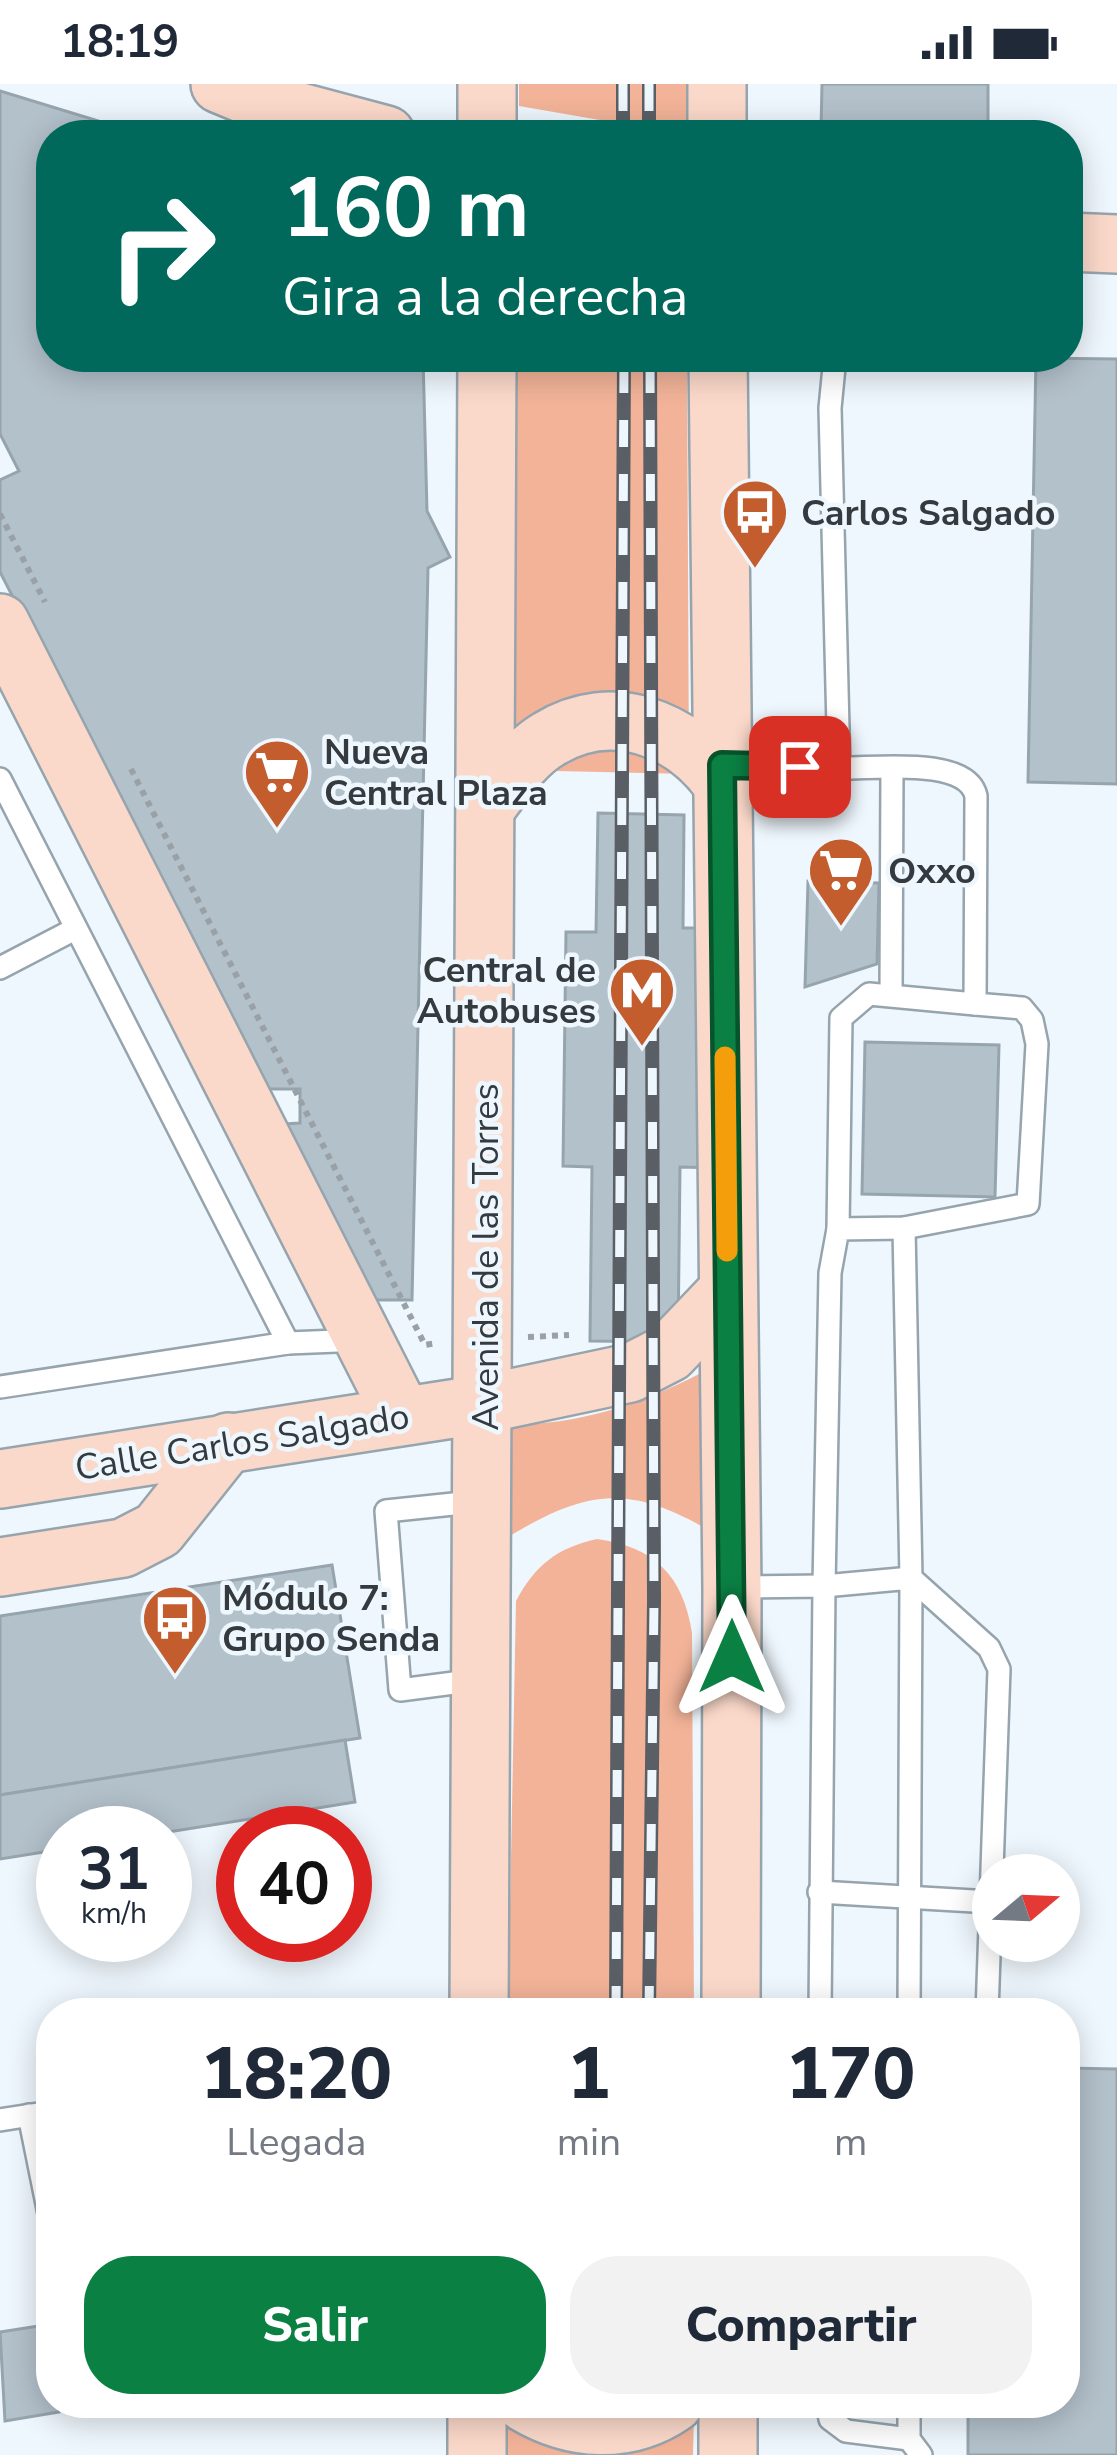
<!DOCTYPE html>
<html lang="es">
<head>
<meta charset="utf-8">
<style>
  :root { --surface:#fff; --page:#f2f2f3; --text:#1f2937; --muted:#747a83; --accent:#0b8043 }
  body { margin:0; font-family:"Nunito Sans",sans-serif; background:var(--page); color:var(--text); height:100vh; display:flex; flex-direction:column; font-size:45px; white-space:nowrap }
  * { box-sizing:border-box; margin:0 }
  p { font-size:39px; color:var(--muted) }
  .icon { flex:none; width:66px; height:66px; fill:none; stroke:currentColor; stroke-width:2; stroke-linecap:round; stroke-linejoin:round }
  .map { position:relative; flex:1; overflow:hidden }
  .sheet { position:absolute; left:36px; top:1914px; width:1044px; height:420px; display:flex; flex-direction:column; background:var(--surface); border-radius:48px; box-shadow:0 6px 30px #0003 }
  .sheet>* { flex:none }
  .banner { position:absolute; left:36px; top:36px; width:1047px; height:252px; border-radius:48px; box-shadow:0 6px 30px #0003; background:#00695c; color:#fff; overflow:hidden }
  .needle { width:78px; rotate:71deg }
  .tools { position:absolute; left:972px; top:1770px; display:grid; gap:24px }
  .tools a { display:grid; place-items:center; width:108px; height:108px; border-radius:50%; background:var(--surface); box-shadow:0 6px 30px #0003; font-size:60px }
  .speed { position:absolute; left:36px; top:1722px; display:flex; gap:24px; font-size:60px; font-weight:700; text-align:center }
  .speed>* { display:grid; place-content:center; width:156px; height:156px; border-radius:50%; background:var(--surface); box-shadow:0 6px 30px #0003; line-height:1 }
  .speed small { font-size:30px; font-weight:400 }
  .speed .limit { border:18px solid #d22; background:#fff; color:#111 }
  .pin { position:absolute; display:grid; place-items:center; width:102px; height:102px; color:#fff; margin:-51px; border-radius:24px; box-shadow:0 6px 18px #0006 }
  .me { position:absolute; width:132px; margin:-66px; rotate:0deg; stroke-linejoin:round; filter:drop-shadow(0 0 9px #0008) }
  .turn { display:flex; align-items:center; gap:42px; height:252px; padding:0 48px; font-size:54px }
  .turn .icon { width:156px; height:156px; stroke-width:2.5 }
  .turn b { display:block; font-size:84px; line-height:102px }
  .eta { display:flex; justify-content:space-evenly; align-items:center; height:204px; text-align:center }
  .eta b { font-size:72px; font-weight:800; line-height:84px }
  .button { display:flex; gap:24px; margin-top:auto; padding:24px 48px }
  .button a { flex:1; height:138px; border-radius:48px; background:var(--accent); color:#fff; font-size:48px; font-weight:800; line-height:138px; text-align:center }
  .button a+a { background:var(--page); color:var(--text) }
  .status { display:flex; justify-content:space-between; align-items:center; height:84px; padding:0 60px; background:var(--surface); direction:ltr }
  .status svg { height:33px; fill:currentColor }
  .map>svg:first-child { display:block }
  .green { fill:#f2b398 }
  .building { fill:#b3c1cb; stroke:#96a4ae; stroke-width:3 }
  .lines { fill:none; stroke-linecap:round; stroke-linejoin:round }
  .lane-casing { stroke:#96a4ae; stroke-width:26 }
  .secondary-casing { stroke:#96a4ae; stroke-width:62 }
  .path { stroke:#99a1a6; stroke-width:6; stroke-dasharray:6 6; stroke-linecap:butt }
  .lane { stroke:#fff; stroke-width:21 }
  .secondary { stroke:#fbd9ca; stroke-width:57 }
  .rail-casing { stroke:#595f64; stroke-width:14 }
  .rail { stroke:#eef7fd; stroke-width:9; stroke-dasharray:27; stroke-linecap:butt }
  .route-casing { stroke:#07532c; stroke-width:30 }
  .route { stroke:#0b8043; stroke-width:21 }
  .slow { stroke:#f59e0b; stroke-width:21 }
  .labels { text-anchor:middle; stroke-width:9; stroke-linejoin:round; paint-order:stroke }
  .poi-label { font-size:36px; font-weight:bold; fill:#343a3e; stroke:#eef7fd; text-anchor:start }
  .street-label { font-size:36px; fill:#343a3e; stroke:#eef7fd }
</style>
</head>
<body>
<div class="status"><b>18:19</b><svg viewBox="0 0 49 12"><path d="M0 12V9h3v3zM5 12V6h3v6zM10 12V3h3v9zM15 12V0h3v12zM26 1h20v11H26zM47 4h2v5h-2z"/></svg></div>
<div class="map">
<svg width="1117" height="2371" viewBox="0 0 1117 2371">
  <rect width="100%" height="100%" fill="#eef7fd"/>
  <g class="green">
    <polygon points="519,0 686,0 686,51 519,22"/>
    <polygon points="513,273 687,273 689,690 512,686"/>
    <path d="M701,1289L703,1443C626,1399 583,1408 508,1453L504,1341C577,1341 637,1322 701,1289Z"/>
    <path d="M597,1455C655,1463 683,1492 692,1549L694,1929H508L516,1517C535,1481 557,1464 597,1455Z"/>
    <polygon points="505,2326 694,2332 693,2371 505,2371"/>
  </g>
  <g class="building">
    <polygon points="822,0 988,0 988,51 821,45"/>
    <polygon points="0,7 144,51 51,51 51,273 423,273 427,427 450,473 428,484 412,1216 372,1216 282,1040 300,1039 300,1005 265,1005 0,488 0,396 19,387 0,350"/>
    <polygon points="1036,274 1117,275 1117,700 1028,698"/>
    <polygon points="598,729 684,731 683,844 720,844 717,1084 680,1083 678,1258 590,1257 592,1083 563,1082 566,848 596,848"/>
    <polygon points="808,797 879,799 877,880 805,903"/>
    <polygon points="865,958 999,961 995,1113 862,1110"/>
    <polygon points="332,1481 360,1654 0,1711 0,1532"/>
    <polygon points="345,1656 355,1718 162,1749 63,1749 63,1765 0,1775 0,1711"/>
    <polygon points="1065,1984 1117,1985 1117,2371 968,2371 968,2319 1065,2319"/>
    <polygon points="45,2241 51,2319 58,2319 59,2328 5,2337 0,2248"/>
  </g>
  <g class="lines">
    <g class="lane-casing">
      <g id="lane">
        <path d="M835,273L830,324L839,684C874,685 967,672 976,712L975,920L1022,924L1032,936L1037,960L1028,1120L904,1144L838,1145L830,1189L824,1502L911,1494L909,1929"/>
        <polyline points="725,681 839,684"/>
        <polyline points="0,695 288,1259"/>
        <polyline points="0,884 75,845"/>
        <polyline points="891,911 892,685"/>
        <polyline points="904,1144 911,1494 989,1564 999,1585 987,1929"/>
        <polyline points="838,1145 841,934 869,910 975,920"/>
        <polyline points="0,1303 288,1259 362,1256"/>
        <polyline points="736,1503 824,1502 820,1929"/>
        <polyline points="477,1596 400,1606 386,1427 482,1417"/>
        <polyline points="819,1808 991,1818"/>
        <polyline points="29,2031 51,2140"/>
        <polyline points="0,2036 51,2028"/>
        <polyline points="827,2319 830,2335 846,2347 909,2355"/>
        <polyline points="909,2319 909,2355 921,2371"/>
      </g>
    </g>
    <g class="secondary-casing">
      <g id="secondary">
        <polyline points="220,0 266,19 386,51"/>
        <polyline points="487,51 487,0"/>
        <polyline points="717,51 717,0"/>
        <polyline points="1068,158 1117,160"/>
        <polyline points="718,273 732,1504 731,1929"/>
        <polyline points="0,539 402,1331"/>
        <path d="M486,723C504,700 523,670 549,655C613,616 683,645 722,699"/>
        <polyline points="0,1395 484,1320 630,1289 669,1269 728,1207"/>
        <polyline points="0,1483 123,1464 158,1446 228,1358"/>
        <polyline points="479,1929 487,273"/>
        <path d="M525,2319C572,2347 628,2351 674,2319"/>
        <polyline points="477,2371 477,2319"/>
        <polyline points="728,2371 728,2319"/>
      </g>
    </g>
    <g class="path">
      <polyline points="0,430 45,518"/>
      <polyline points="131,685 425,1261 437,1259"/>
      <polyline points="528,1253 569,1251"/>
    </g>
    <use href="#lane" class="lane"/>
    <use href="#secondary" class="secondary"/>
    <g class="rail-casing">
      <g id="rail">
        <polyline points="623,0 623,51"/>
        <polyline points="649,0 649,51"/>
        <polyline points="616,1929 624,273"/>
        <polyline points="649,1929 654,1518 650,273"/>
      </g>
    </g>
    <use href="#rail" class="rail"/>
  </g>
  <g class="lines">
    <g class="route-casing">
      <polyline id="route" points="732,1573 722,681 800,683"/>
    </g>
    <use href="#route" class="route"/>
    <polyline class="slow" points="725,973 727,1167"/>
  </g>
  <defs>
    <g id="bus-pin" transform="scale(3.45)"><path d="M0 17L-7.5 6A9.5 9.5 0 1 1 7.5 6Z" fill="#c35d2e" stroke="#eef7fd"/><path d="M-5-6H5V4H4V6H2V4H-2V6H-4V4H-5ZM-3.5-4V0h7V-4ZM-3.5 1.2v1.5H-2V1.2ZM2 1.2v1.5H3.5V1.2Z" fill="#fff"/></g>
    <g id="supermarket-pin" transform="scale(3.45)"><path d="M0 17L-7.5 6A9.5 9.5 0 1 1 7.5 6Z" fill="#c35d2e" stroke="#eef7fd"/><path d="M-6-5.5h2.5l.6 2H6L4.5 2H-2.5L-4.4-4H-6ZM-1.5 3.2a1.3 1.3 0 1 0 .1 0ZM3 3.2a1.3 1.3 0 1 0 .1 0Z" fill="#fff"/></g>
    <g id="metro-pin" transform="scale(3.45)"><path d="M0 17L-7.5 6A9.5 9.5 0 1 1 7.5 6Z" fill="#c35d2e" stroke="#eef7fd"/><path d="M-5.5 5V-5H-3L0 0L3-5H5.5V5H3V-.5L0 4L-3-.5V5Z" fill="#fff"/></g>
  </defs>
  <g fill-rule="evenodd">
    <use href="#bus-pin" x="755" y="428"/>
    <use href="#supermarket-pin" x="277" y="688"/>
    <use href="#supermarket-pin" x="841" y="786"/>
    <use href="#metro-pin" x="642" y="906"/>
    <use href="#bus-pin" x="175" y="1534"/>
  </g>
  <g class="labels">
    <g class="poi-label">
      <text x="801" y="441">Carlos Salgado</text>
      <text x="324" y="680">Nueva<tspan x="324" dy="41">Central Plaza</tspan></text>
      <text x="888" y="799">Oxxo</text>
      <text x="596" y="898" text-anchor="end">Central de<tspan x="596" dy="41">Autobuses</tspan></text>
      <text x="222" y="1526">Módulo 7:<tspan x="222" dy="41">Grupo Senda</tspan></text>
    </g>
    <g class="street-label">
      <text transform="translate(485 1173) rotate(-90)" y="13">Avenida de las Torres</text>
      <text transform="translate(242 1357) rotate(-9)" y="13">Calle Carlos Salgado</text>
    </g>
  </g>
</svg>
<div class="tools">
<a><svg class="needle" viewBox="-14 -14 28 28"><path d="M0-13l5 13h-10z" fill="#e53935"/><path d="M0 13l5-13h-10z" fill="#747a83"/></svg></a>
</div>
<div class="speed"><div>31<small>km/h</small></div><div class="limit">40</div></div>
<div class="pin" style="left:800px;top:683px;background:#d93025"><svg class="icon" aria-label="arrive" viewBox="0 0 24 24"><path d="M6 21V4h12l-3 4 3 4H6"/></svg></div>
<svg class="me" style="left:732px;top:1573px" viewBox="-20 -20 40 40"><path d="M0-17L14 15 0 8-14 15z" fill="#0b8043" stroke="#fff" stroke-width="4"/></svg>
<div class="banner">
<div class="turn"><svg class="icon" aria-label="right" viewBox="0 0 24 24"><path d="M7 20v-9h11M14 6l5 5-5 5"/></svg><div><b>160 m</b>Gira a la derecha</div></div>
</div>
<section class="sheet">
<div class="eta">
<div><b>18:20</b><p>Llegada</p></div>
<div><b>1</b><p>min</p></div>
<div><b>170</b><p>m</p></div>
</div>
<div class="button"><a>Salir</a><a>Compartir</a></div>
</section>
</div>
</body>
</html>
